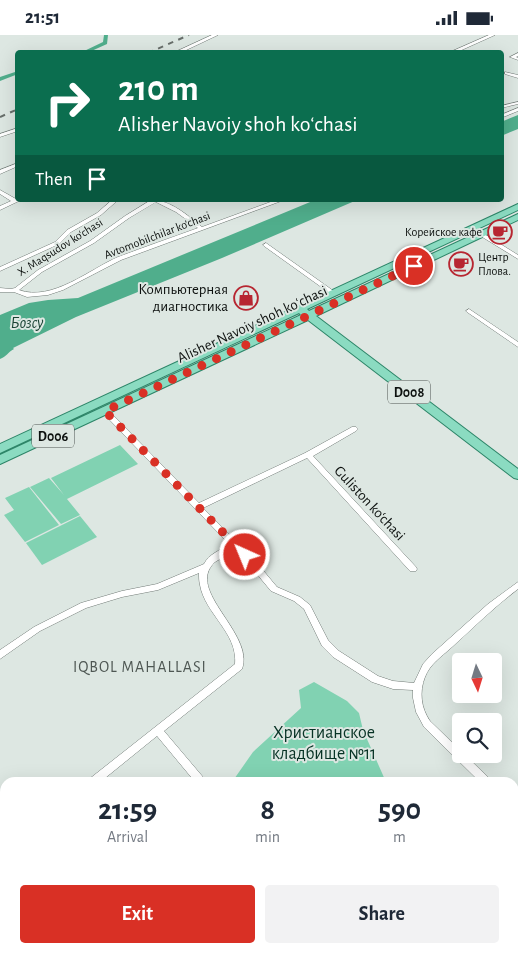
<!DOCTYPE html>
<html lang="en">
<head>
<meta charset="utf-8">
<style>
  :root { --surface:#fff; --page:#f2f2f3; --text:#1f2937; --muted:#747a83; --accent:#d93025 }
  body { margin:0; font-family:"Alegreya Sans",sans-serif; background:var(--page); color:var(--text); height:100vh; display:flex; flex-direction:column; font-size:19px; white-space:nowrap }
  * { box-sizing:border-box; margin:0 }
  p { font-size:16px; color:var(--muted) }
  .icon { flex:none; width:28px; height:28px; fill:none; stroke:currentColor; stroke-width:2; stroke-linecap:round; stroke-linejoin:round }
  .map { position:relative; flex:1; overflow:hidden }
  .details { position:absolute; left:0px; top:742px; width:519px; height:176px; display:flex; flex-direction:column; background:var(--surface); border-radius:15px 15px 0 0; box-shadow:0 5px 20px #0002 }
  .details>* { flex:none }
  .guide { position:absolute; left:15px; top:15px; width:489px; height:152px; border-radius:5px; box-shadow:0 5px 20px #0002; background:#0b6e4f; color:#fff; overflow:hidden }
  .needle { width:32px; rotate:176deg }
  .fabs { position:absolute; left:452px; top:618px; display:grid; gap:10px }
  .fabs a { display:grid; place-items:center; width:50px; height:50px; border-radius:5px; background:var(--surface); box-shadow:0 5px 20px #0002; font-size:25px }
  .pin { position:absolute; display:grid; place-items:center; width:42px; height:42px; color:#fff; margin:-21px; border:2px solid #fff; border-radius:50%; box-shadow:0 1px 5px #0007 }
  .me { position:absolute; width:55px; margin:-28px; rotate:316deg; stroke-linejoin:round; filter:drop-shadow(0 0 4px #0008) }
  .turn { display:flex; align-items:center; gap:18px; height:105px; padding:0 20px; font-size:22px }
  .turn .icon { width:65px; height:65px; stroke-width:2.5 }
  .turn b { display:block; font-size:35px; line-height:42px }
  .then { display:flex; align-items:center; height:48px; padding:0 20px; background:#0003; gap:10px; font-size:19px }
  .eta { display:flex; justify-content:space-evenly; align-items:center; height:85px; text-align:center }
  .eta b { font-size:30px; font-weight:600; line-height:35px }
  .action { display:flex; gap:10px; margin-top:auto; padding:10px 20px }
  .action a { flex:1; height:58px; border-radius:5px; background:var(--accent); color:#fff; font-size:20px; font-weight:600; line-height:58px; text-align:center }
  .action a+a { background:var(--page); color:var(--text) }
  .status { display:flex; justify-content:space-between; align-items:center; height:35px; padding:0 25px; background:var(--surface); direction:ltr }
  .status svg { height:14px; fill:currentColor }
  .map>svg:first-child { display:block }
  .green { fill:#81d2b2 }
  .water { fill:#50ae8c }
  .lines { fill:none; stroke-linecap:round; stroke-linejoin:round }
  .canal { fill:#50ae8c; fill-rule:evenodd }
  .minor-casing { stroke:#727b77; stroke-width:1 }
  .primary-casing { stroke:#2d8568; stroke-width:2 }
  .minor { fill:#fff; fill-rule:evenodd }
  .primary { fill:#8bdbc1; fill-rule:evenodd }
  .rail { stroke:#686f6b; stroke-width:2; stroke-dasharray:5.5 5.5; stroke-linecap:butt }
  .route { stroke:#d93025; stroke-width:9; stroke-dasharray:0 16.2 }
  .labels { text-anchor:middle; stroke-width:4; stroke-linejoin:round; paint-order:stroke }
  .far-poi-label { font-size:12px; fill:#0d110f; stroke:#dde7e2; text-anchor:end }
  .far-street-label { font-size:12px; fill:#0d110f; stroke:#dde7e2 }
  .shield { fill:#dde7e2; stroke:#4b514e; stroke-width:1 }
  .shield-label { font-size:14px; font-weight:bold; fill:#0d110f }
  .poi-label { font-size:15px; fill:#0d110f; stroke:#dde7e2; text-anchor:end }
  .street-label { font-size:15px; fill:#0d110f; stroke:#dde7e2 }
  .water-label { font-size:16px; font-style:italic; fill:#1a4334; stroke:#dde7e2 }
  .neighbourhood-label { font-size:16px; letter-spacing:1px; fill:#4e5753; stroke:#dde7e2 }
  .near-park-label { font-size:18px; fill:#073325; stroke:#dde7e2 }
</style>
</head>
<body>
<div class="status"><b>21:51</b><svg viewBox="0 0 49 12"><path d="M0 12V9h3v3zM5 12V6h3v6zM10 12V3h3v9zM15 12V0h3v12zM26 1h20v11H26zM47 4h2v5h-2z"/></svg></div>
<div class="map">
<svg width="518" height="918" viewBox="0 0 518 918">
  <rect width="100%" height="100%" fill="#dde7e2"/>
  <g class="green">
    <polygon points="120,410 138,429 67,464 80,480 61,489 30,452 49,443 64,460 51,443"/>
    <polygon points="29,452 59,490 25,507 4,480 14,475 5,463"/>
    <polygon points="80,481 97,502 42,530 26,508"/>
    <polygon points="314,647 347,666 359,678 363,695 386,747 232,747 253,717 301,673 299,655"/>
  </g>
  <g class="water">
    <polygon points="518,80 518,94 501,101 501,87"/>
    <path d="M315,165H357L222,223L76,282L13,313L14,314C8,317 6,322 0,324V280L29,268L48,265L78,263Z"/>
  </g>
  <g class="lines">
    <g class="canal">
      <polygon points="104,0 108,0 107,9 87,18 80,18 103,7"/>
      <polygon points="18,36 18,39 0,46 0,42"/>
    </g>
    <g class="minor-casing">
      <g id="minor">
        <polygon points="212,0 218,0 180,18 173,18"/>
        <polygon points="489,0 495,0 455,18 448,18"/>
        <polygon points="518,18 518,21 516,22 518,23 518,25 510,22"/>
        <polygon points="505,37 518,40 518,43 505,39"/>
        <polygon points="518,67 518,69 501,73 501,71"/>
        <polygon points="518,73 518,76 501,83 501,80"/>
        <polygon points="18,93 18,96 0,102 0,99"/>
        <polygon points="18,128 18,131 0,139 0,135"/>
        <polygon points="0,155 16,164 18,164 18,165 21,165 0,175 0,171 11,166 0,159"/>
        <polygon points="112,165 118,165 101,180 71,197 59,209 0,236 0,232 55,207 67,195 97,178"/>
        <path d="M151,165C171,165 187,180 202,192L276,165H284L121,225L63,255L48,260L27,262L14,257H0V253L11,254L15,253L38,235L90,206L125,181ZM156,167L176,177L198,193C171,203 144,212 118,222C90,234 52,267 19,255L42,237L94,208L129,183Z"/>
        <polygon points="481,197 518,220 518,224 479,200 479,198"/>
        <polygon points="266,208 335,257 335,259 331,259 264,211 263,210"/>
        <polygon points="469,274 518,307 518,312 467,277 466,276"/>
        <path d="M103,374H107L199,468L305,418L352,392H356L358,394L356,396L313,421L416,532L417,534L416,536H410L307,423L203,473L257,528L277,552L300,562L310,570L328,605L339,616L378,641L393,646L414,648L423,629L432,619L488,569L518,547V554C494,572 473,593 451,613C441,622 430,629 425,642C419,657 421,673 430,686L461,716V719H464L491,745L493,748H481L424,692L416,677L413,663V655L393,654L372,647L333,622L322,611L304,574L294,566L271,556L251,532L235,515L215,527C184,555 255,598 242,634L164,696L208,748H196L157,701L99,748H86L88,745L235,629C238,598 205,579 200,550C199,546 199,542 199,538L158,555L122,562L86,573L40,596L0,624V615L34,592L81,568L122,556L157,549L204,529C209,519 220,515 230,510L103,378L102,376Z"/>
        <polygon points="514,768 518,770 518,782 514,780"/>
        <polygon points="5,808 5,819 0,822 0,811"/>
        <polygon points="0,825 5,828 5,842 0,839"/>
        <polygon points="518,880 518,890 514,891 514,881"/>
        <polygon points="59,914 71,914 73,918 60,918"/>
        <polygon points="351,914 365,914 367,918 352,918"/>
        <polygon points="438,914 463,914 461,918 439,918"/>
      </g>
    </g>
    <g class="primary-casing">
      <polygon id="primary" points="518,169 518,175 307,274 309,276 518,179 518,185 316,281 518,434 518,444 514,443 308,285 0,429 0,420 301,280 299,278 0,418 0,409"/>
    </g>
    <use href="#minor" class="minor"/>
    <use href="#primary" class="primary"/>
    <g class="rail">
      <polyline points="148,18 189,0"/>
      <polyline points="0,82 18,74"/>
    </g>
  </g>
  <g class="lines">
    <polyline class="route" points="245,520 105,376 414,231"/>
  </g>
  <defs>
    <g id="cafe-ring" transform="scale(1.25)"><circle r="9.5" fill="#dde7e2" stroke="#b72631" stroke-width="1.5"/><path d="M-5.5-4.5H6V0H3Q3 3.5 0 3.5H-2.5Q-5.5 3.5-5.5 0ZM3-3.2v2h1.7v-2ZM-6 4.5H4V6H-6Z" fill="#b72631"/></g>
    <g id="shop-ring" transform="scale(1.25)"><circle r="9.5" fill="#dde7e2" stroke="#b72631" stroke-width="1.5"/><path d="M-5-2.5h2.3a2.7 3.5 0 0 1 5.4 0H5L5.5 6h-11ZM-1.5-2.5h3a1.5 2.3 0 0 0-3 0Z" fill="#b72631"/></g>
  </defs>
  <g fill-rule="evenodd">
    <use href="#cafe-ring" x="500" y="197"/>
    <use href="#cafe-ring" x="461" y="229"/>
    <use href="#shop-ring" x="246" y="263"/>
  </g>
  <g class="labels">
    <g class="far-poi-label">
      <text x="482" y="201">Корейское кафе</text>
      <text x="478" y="226" text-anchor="start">Центр<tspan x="478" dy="14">Плова.</tspan></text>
    </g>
    <g class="far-street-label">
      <text transform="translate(157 200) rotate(-21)" y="4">Avtomobilchilar ko‘chasi</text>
      <text transform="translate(60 212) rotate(-32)" y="4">X. Maqsudov ko‘chasi</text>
    </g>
    <g class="shield">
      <rect x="388" y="345.5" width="42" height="23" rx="4"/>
      <rect x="32" y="389.5" width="42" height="23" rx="4"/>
    </g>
    <g class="shield-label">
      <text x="409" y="362">D008</text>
      <text x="53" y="406">D006</text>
    </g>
    <g class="poi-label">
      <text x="228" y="259">Компьютерная<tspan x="228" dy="17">диагностика</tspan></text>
    </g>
    <g class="street-label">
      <text transform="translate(252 289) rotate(-25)" y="5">Alisher Navoiy shoh koʻchasi</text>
      <text transform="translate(370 468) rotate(47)" y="5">Guliston ko‘chasi</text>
    </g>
    <g class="water-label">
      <text x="27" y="293">Бозсу</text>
    </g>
    <g class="neighbourhood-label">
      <text x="140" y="637">IQBOL MAHALLASI</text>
    </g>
    <g class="near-park-label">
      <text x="324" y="703">Христианское<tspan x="324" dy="21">кладбище №11</tspan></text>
    </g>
  </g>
</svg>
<div class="fabs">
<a><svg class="needle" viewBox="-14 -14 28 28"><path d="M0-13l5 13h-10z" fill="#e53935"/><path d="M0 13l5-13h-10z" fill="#747a83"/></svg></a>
<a><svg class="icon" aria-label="search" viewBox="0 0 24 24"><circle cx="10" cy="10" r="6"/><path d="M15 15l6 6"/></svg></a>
</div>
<div class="pin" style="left:414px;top:231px;background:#d93025"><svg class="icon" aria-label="arrive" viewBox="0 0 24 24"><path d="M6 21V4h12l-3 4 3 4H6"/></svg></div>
<svg class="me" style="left:245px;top:520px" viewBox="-20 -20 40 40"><circle r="17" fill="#d93025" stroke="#fff" stroke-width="3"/><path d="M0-11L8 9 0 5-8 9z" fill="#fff"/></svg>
<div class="guide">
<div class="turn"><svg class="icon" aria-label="right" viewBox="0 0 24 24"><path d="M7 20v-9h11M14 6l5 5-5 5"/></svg><div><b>210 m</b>Alisher Navoiy shoh koʻchasi</div></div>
<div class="then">Then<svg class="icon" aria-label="arrive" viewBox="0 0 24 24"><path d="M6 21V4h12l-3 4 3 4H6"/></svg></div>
</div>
<section class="details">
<div class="eta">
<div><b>21:59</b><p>Arrival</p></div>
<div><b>8</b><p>min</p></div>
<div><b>590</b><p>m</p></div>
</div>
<div class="action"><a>Exit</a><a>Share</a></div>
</section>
</div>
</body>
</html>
